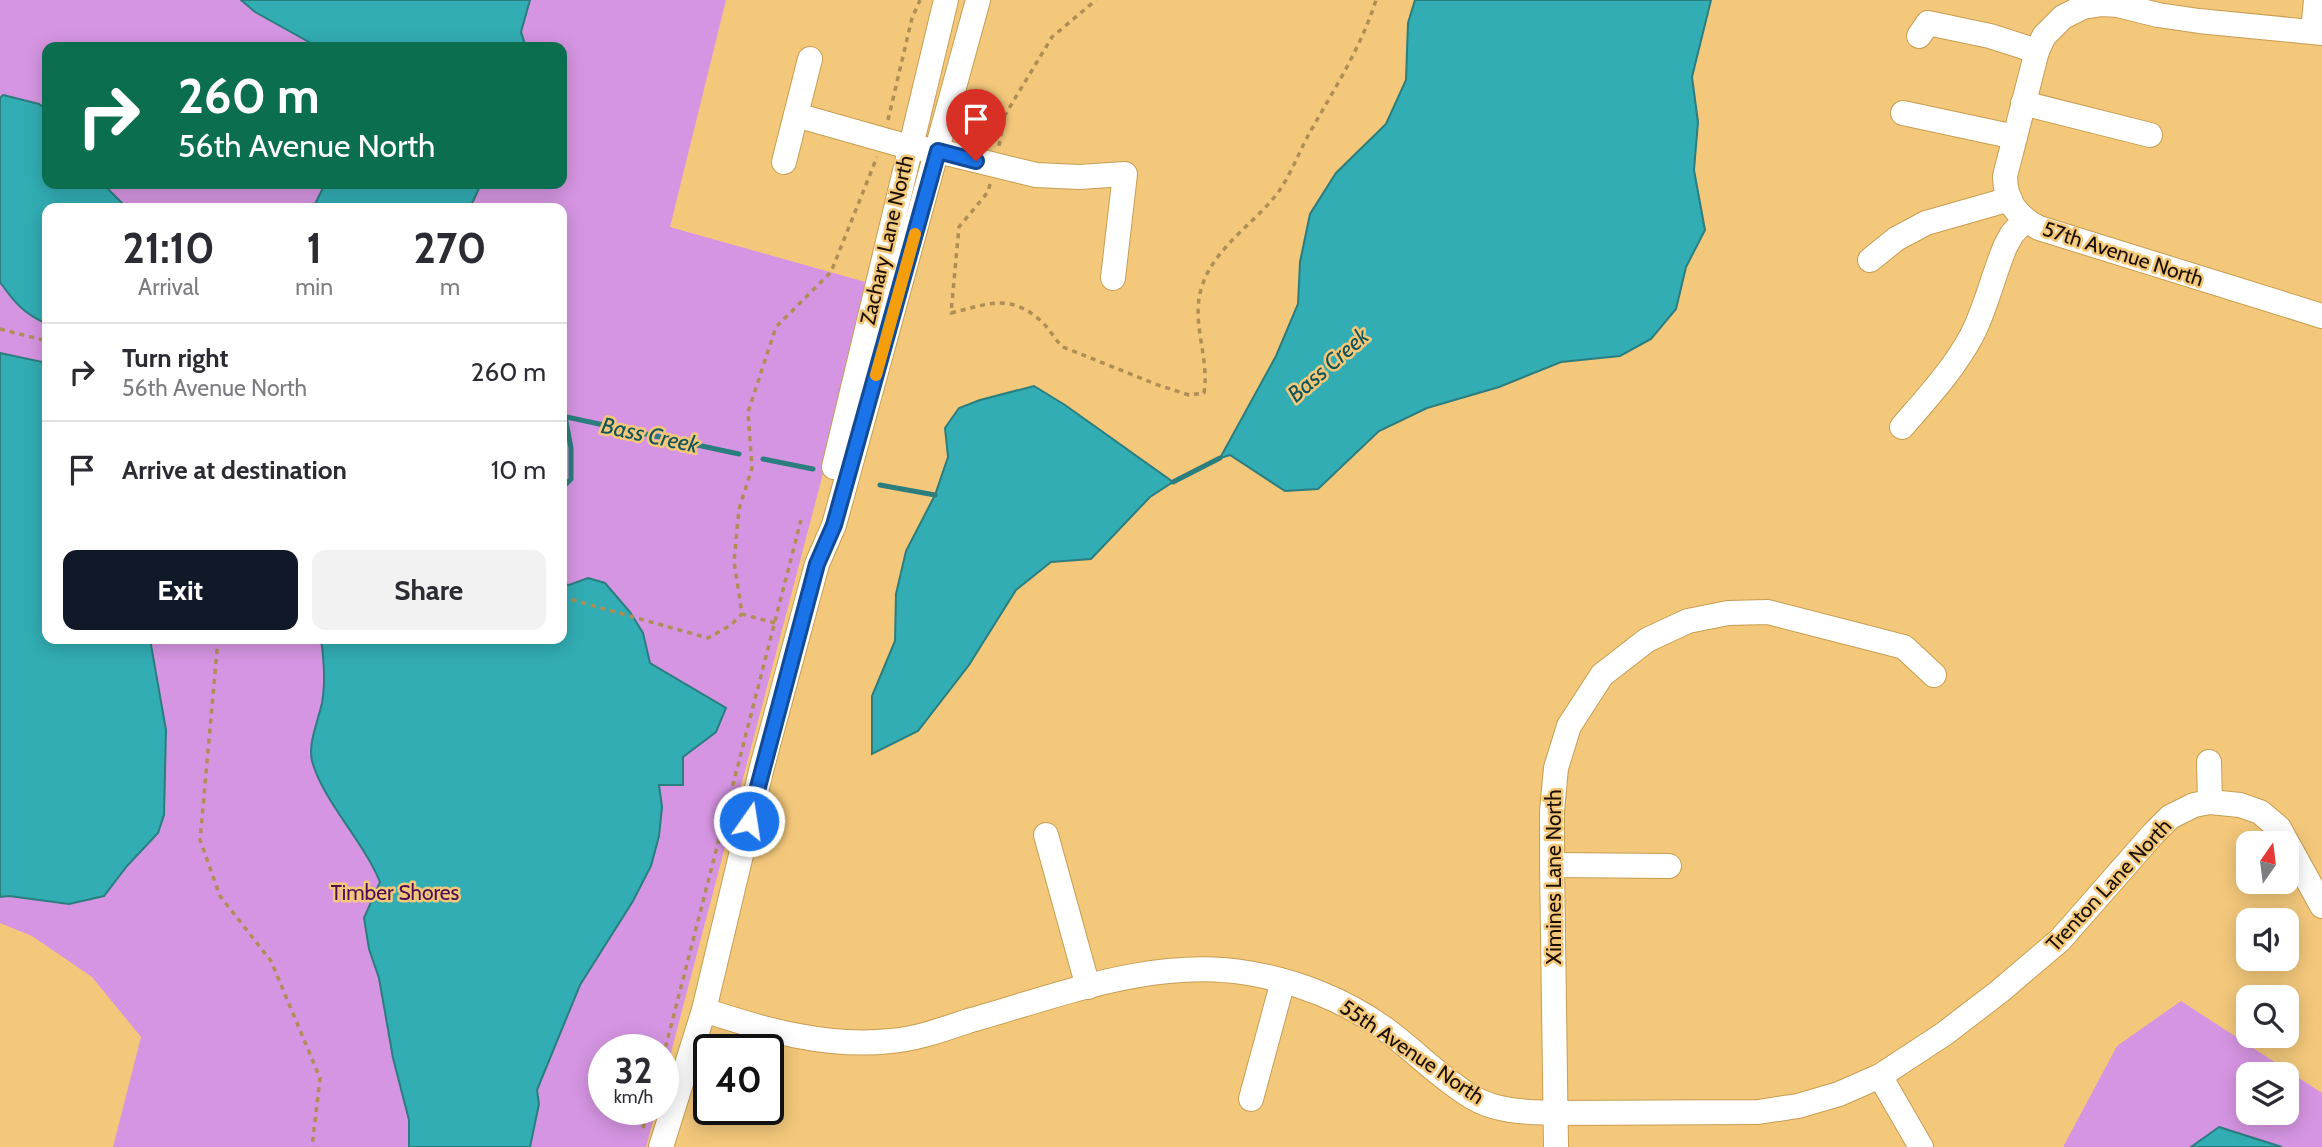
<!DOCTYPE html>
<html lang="en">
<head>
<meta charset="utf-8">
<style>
  :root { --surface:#fff; --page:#f2f2f3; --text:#2b2b33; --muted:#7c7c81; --line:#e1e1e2; --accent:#111827 }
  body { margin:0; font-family:Cabin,sans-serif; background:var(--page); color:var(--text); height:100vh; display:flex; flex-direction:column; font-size:26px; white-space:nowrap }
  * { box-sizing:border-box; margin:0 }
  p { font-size:23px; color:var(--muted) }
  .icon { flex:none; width:38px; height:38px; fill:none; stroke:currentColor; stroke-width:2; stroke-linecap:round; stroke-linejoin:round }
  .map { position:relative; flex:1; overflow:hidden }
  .panel { position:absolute; left:42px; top:203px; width:525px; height:441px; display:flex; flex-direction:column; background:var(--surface); border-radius:14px; box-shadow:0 4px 18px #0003 }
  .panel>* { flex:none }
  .hud { position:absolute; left:42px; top:42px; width:525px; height:147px; border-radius:14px; box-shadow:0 4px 18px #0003; background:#0b6e4f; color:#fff; overflow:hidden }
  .needle { width:46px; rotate:14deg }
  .fabs { position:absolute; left:2236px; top:831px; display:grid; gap:14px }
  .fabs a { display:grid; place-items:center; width:63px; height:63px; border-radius:14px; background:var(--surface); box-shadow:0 4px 18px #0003; font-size:35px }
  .speed { position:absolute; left:588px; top:1034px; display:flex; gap:14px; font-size:35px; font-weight:700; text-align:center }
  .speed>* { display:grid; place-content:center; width:91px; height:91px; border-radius:50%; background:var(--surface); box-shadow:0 4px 18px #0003; line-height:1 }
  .speed small { font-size:18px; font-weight:400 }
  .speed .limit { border:4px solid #111; border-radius:10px; background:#fff; color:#111 }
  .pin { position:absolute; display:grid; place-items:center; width:60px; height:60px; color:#fff; margin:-72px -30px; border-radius:50% 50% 50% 0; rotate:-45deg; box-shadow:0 0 7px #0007 }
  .pin .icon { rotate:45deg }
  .me { position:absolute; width:77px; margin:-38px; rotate:13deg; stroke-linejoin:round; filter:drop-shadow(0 0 5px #0008) }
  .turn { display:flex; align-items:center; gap:24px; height:147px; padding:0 21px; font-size:32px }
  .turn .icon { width:91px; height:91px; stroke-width:2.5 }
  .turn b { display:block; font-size:49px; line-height:60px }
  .eta { display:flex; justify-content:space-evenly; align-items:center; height:119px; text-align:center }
  .eta b { font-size:42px; font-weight:800; line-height:49px }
  .cta { display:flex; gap:14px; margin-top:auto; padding:14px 21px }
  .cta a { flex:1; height:80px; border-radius:14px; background:var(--accent); color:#fff; font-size:28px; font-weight:800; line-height:80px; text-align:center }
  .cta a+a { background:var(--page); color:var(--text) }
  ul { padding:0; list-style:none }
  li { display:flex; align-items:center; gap:21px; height:98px; padding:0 21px; border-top:2px solid var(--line) }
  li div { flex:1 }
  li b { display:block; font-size:26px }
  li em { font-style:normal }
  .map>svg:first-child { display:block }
  .green { fill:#d695e2; fill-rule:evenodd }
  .water { fill:#32adb4; stroke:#2b7d7e; stroke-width:2 }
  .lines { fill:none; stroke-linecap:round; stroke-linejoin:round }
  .stream { stroke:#2b7d7e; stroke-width:5 }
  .minor-casing { stroke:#c79d51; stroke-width:26 }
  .path { stroke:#af8e55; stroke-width:3.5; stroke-dasharray:5 5; stroke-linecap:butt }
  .minor { stroke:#fff; stroke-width:24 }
  .route-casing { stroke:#114b97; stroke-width:18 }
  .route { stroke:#1a73e8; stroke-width:12 }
  .slow { stroke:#f59e0b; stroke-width:12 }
  .labels { text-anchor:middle; stroke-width:5; stroke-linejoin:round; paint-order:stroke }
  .street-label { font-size:21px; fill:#1a0e00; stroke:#f3c87b }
  .park-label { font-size:21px; fill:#4b0e55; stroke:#f3c87b }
  .water-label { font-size:23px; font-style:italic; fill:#11555a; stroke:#f3c87b }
</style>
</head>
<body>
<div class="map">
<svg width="2322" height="1147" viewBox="0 0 2322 1147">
  <rect width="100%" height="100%" fill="#f3c87b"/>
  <g class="green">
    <path d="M0,0H726L670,227L869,283L820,485L663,1083V1050H604V1110H656L646,1147H113L141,1037L92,977L32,936L0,923ZM47,47H562V184H47ZM47,208H562V639H47Z"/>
    <path d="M2181,1001L2322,1093V1147H2063L2117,1046ZM2249,1074H2287V1113H2249Z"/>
  </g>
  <g class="water">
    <polygon points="241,0 530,0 521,32 526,47 318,47 255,12"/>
    <polygon points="1415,0 1711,0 1692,77 1698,122 1694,170 1705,230 1686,267 1676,309 1651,339 1620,356 1561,362 1499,387 1427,408 1379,431 1318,489 1285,491 1230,455 1220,458 1276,356 1298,304 1300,262 1310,214 1336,173 1386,124 1406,80 1408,23"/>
    <path d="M3,95L39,104L47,110V184H103L127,208H47V324C23,313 15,303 0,282V98Z"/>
    <polygon points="325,184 481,184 470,208 313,208"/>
    <polygon points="0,353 47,363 47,639 150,639 166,730 164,815 158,833 127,866 104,896 69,904 9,896 0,897"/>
    <polygon points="1034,386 1065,405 1173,482 1150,497 1091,559 1051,562 1016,590 969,665 918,731 872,754 872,696 895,641 896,594 906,551 935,495 948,457 945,428 959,408 980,400"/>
    <path d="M588,578L605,583L630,612L643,633L650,663L726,708L716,732L683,757V785H659L662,807L659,836L651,866L633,901L580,985L537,1090L539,1104L530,1147H409V1120L393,1058L379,978L369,949L364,918L380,882C364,842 323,801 312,761C308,743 318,721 322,703C326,681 324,660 321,639H562V584L569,585Z"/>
    <polygon points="2219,1127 2282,1147 2191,1147"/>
  </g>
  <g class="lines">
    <g class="stream">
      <polyline points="562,416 739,454"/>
      <polyline points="763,459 813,469"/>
      <polyline points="1173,482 1220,458"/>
      <polyline points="880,485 935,495"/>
      <polyline points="562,488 571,479 571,448 565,416"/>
    </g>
    <g class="minor-casing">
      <g id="minor">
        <polyline points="2313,32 2316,0"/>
        <path d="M2322,33L2199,21L2158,15L2118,5L2102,4L2083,7L2063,17L2044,36L2037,51L2005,176C2005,201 2017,217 2039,228L2322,316"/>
        <polyline points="1919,36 1928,23 1990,36 2037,51"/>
        <polyline points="2023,103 2150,135"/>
        <polyline points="1903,113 2015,137"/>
        <polyline points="796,115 909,147 938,151 1036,175 1079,177 1125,174 1113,278"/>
        <polyline points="784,162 810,59"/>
        <polyline points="1870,260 1896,239 1926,223 2010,199"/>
        <path d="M1902,427C1927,398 1954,369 1972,335C1986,308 1993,276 2005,247L2012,234L2024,221"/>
        <polyline points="834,467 946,0"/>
        <polyline points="2209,762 2210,802"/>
        <polyline points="1046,835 1088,987"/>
        <polyline points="1552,865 1669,866"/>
        <path d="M704,1010C764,1030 828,1048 891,1041C917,1039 944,1029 968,1021C1058,996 1153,957 1248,973C1296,981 1345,1000 1385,1029C1414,1050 1441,1079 1472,1097C1496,1112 1528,1112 1555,1113L1758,1112L1798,1106L1839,1094L1880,1076L1944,1034L2000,991L2060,940L2153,834L2170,817L2194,805L2210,802L2240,805L2260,812L2279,828L2322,906"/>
        <polyline points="1880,1076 1921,1147"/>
        <polyline points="1251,1099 1283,981"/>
        <polyline points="661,1147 704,1010 762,767 817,564 834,525 978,0"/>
        <polyline points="1556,1147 1552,865 1552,811 1556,768 1569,726 1602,675 1647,640 1688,621 1728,613 1768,612 1904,647 1934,675"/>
      </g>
    </g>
    <g class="path">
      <polyline points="888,120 912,18 920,0"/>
      <polyline points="999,146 1005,115 1052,37 1096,0"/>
      <path d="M990,184L988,192L959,227L951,313C988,304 1010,293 1041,321C1050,329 1054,339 1063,347L1158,385L1189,395L1204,393C1210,357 1190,322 1202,286C1215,246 1256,223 1279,191C1291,174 1299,152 1309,134C1333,91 1361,48 1376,0"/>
      <polyline points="0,329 47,341"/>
      <polyline points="562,597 708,638 731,625 742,614"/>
      <polyline points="775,623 742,614 734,561 739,509 752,468 748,412 776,327 831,272 877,157"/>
      <polyline points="218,639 200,840 220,896 271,961 320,1078 312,1147"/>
      <polyline points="663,1057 801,520"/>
      <polyline points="643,1128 648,1110"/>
    </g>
    <use href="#minor" class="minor"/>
  </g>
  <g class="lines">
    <g class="route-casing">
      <polyline id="route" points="749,821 817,564 834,525 938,151 976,161"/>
    </g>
    <use href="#route" class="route"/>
    <polyline class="slow" points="876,375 915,234"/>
  </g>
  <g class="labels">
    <g class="street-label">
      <text transform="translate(887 240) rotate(-77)" y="7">Zachary Lane North</text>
      <text transform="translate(2123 254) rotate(18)" y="7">57th Avenue North</text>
      <text transform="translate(1554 877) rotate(-90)" y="7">Ximines Lane North</text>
      <text transform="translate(2109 885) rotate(-47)" y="7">Trenton Lane North</text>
      <text transform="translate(1412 1052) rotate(34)" y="7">55th Avenue North</text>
    </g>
    <g class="park-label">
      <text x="395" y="900">Timber Shores</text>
    </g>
    <g class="water-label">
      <text transform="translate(1328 365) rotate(-41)" y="8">Bass Creek</text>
      <text transform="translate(650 435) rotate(12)" y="8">Bass Creek</text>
    </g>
  </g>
</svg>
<div class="fabs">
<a><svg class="needle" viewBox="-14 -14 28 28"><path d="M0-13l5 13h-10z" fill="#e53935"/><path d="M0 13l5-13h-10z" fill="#7c7c81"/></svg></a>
<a><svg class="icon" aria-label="sound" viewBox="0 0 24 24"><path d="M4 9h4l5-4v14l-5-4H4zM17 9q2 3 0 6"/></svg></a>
<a><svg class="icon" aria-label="search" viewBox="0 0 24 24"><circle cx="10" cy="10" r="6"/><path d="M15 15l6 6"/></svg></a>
<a><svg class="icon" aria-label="layers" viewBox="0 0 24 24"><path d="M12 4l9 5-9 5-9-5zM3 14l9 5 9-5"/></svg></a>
</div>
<div class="speed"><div>32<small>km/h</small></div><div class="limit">40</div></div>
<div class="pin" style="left:976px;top:161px;background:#d93025"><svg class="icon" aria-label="arrive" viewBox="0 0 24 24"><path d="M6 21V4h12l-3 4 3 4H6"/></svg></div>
<svg class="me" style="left:749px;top:821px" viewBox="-20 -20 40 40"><circle r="17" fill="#1a73e8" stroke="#fff" stroke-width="3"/><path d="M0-11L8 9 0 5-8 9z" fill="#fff"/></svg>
<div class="hud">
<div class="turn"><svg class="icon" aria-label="right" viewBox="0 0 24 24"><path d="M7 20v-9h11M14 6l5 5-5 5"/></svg><div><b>260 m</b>56th Avenue North</div></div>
</div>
<section class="panel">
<div class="eta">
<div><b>21:10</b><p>Arrival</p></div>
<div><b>1</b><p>min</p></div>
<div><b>270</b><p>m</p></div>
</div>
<ul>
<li><svg class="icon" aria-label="right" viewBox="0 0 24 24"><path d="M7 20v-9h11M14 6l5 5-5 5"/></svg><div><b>Turn right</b><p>56th Avenue North</p></div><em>260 m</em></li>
<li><svg class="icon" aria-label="arrive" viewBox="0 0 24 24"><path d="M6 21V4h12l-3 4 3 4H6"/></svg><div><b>Arrive at destination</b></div><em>10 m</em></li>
</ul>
<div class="cta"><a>Exit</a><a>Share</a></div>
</section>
</div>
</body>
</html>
